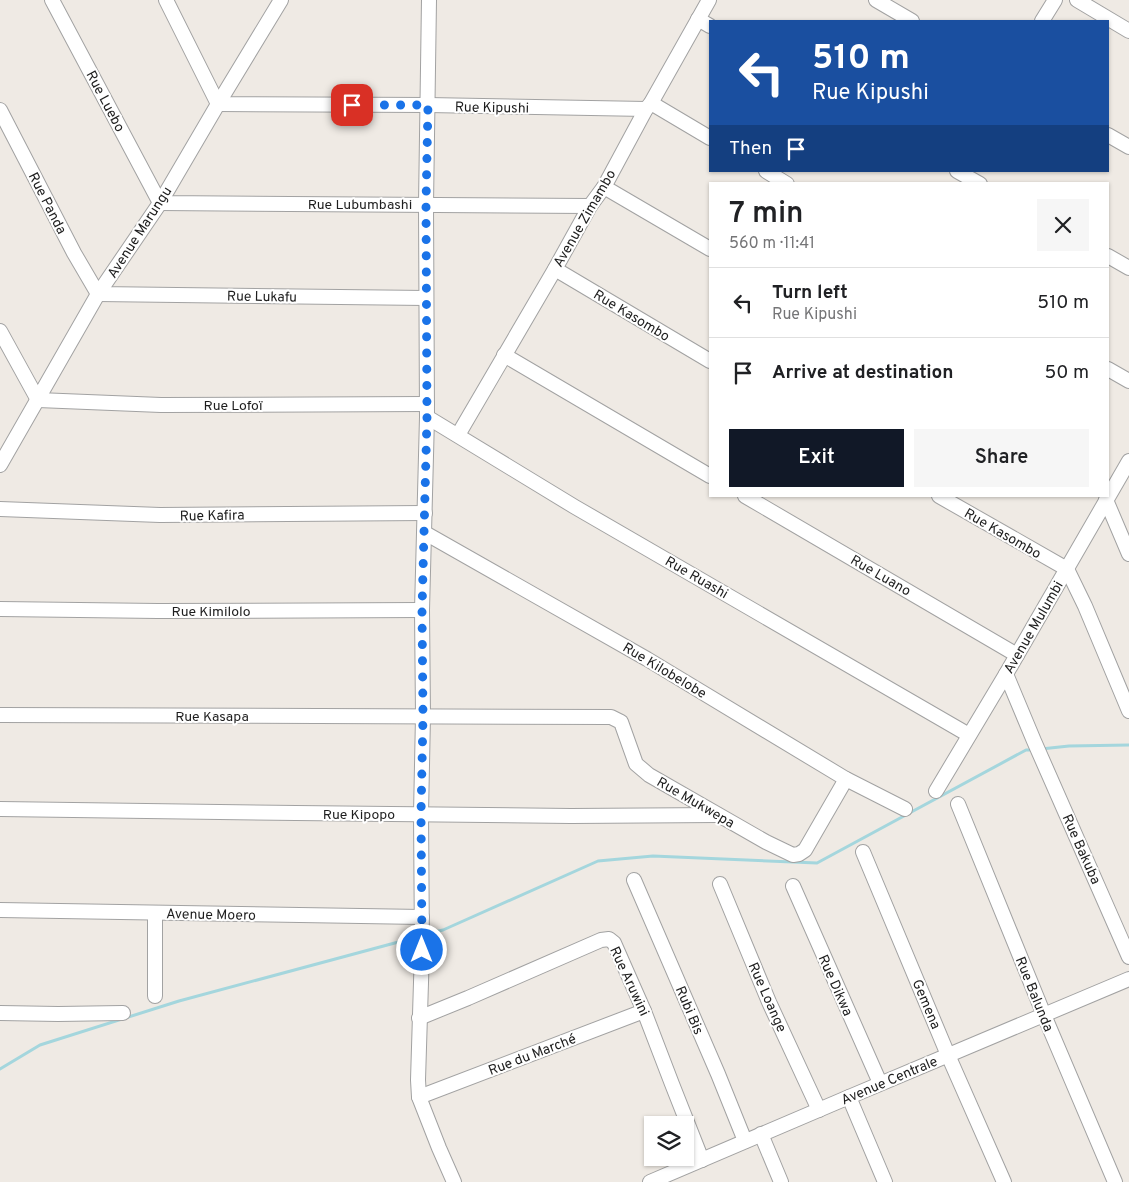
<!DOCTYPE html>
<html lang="en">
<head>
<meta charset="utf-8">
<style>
  :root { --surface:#fff; --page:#f6f6f6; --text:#202124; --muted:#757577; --line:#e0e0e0; --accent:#111827 }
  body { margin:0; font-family:Overpass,sans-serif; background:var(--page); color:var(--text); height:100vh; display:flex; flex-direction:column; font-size:19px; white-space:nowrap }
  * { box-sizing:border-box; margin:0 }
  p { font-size:16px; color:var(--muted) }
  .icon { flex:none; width:28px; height:28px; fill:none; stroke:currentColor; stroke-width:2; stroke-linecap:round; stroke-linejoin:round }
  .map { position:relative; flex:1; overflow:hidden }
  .side { position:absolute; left:709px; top:182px; width:400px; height:315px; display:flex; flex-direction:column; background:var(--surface); border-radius:0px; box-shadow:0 1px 4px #0004 }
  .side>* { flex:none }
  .guide { position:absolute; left:709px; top:20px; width:400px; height:152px; border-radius:0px; box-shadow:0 1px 4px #0004; background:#1a4fa0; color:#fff; overflow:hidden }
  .fabs { position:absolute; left:644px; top:1116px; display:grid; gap:10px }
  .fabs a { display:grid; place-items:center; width:50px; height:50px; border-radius:0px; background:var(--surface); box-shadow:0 1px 4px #0004; font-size:25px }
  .pin { position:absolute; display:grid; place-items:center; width:42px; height:42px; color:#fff; margin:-21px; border-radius:10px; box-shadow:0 2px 8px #0006 }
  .me { position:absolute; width:55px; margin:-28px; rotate:0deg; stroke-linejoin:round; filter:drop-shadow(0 0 4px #0008) }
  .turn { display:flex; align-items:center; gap:18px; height:105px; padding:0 20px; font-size:22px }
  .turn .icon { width:65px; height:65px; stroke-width:2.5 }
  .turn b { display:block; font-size:35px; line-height:42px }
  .then { display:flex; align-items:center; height:48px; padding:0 20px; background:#0003; gap:10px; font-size:19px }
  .round { display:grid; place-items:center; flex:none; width:52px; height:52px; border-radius:0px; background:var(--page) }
  .head { display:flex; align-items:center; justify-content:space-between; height:85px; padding:0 20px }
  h1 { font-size:30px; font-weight:600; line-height:38px }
  .button { display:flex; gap:10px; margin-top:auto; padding:10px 20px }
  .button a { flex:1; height:58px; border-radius:0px; background:var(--accent); color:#fff; font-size:20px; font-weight:600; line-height:58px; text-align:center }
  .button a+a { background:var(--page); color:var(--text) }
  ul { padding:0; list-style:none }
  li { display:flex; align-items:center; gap:15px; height:70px; padding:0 20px; border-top:1px solid var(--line) }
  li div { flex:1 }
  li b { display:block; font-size:19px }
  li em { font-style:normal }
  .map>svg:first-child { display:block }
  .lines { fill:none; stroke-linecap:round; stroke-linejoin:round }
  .stream { stroke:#a4d6dd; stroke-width:3 }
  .minor-casing { stroke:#a2a2a2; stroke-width:16 }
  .minor { stroke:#fff; stroke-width:14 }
  .route { stroke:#1a73e8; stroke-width:9; stroke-dasharray:0 16.2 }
  .labels { text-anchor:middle; stroke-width:4; stroke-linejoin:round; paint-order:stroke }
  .street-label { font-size:14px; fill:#1e1e1e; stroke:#fff }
</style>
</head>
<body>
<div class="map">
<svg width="1129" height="1182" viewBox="0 0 1129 1182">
  <rect width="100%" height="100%" fill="#efeae4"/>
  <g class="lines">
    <g class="stream">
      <polyline points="1041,749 1069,746 1129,745"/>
      <polyline points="426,934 443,930 598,861 653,856 817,863 1026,750 1033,750"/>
      <polyline points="0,1069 40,1045 179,1001 417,937"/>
    </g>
    <g class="minor-casing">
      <g id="minor">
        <polyline points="52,0 160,203 590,206"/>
        <polyline points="166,0 218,104 428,105 646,109"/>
        <polyline points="429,0 426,204 427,417 422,610 423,716 421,814 422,950 418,1080 419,1097 439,1148 454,1182"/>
        <polyline points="876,0 912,21"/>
        <polyline points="1077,0 1129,31"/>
        <polyline points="698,19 710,26"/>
        <polyline points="1042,21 1055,0"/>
        <polyline points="651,103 710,138"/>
        <polyline points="0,110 74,253 98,294 426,298"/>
        <polyline points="1108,135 1129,147"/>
        <polyline points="766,171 787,184"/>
        <polyline points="957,171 980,184"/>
        <polyline points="604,187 710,249"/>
        <polyline points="1108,256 1129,268"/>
        <polyline points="555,269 710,361"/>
        <polyline points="0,331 38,400 161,405 427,404"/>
        <polyline points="504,355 710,476"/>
        <polyline points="1108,369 1129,381"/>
        <polyline points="427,417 575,507 969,735"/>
        <polyline points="458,435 555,269 590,206 604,187 646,109 651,103 709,0"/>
        <polyline points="0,465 98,294 160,203 218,104 281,0"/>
        <polyline points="745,496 1017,655"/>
        <polyline points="939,496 1067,569 1085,606 1129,711"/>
        <polyline points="1106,500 1129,554"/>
        <polyline points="0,509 160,515 425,513"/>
        <polyline points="425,533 647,659 846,779 905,809"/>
        <polyline points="0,609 158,611 422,610"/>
        <polyline points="1006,674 1034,741 1129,957"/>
        <polyline points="0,715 611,717 621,722 636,764 649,775 766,842 793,855 799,854 805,850 846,779"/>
        <polyline points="936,791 1006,674 1129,461"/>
        <polyline points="958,804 1044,1015 1115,1182"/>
        <polyline points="0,809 296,813 571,816 718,815"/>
        <polyline points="863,852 948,1055 1004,1182"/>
        <polyline points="634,880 718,1074 745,1141"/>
        <polyline points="720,884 769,1002 819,1110"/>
        <polyline points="793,886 880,1083"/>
        <polyline points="0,910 422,917"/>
        <polyline points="155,996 155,913"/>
        <polyline points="0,1013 58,1014 123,1013"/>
        <polyline points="419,1018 468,998 601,940 609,939 614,943 644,1011 672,1084 702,1160"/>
        <polyline points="419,1097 644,1011"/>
        <polyline points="849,1097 885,1182"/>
        <polyline points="761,1134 781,1182"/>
        <polyline points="650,1182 849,1097 1129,979"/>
      </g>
    </g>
    <use href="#minor" class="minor"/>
  </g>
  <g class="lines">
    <polyline class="route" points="352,105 428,105 426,204 427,417 422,610 423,716 421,814 422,950"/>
  </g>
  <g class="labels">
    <g class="street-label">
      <text transform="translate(106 101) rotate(62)" y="5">Rue Luebo</text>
      <text transform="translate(492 107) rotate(1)" y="5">Rue Kipushi</text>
      <text transform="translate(48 203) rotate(63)" y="5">Rue Panda</text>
      <text x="360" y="209">Rue Lubumbashi</text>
      <text transform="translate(584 218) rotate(-60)" y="5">Avenue Zimambo</text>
      <text transform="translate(139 232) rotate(-57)" y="5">Avenue Marungu</text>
      <text transform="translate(262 296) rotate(1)" y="5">Rue Lukafu</text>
      <text transform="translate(632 315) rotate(31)" y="5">Rue Kasombo</text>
      <text x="233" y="410">Rue Lofoï</text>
      <text transform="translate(212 515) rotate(-1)" y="5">Rue Kafira</text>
      <text transform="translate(1003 533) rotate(30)" y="5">Rue Kasombo</text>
      <text transform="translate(881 575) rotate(30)" y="5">Rue Luano</text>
      <text transform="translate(697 577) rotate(30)" y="5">Rue Ruashi</text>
      <text x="211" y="616">Rue Kimilolo</text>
      <text transform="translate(1033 627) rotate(-60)" y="5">Avenue Mulumbi</text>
      <text transform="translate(665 670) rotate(31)" y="5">Rue Kilobelobe</text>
      <text x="212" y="721">Rue Kasapa</text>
      <text transform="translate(696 802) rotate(30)" y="5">Rue Mukwepa</text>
      <text x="359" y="819">Rue Kipopo</text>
      <text transform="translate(1082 849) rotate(66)" y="5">Rue Bakuba</text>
      <text transform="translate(211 914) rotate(1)" y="5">Avenue Moero</text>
      <text transform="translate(630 981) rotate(65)" y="5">Rue Aruwini</text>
      <text transform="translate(836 985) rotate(66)" y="5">Rue Dikwa</text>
      <text transform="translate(1035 994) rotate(68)" y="5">Rue Balunda</text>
      <text transform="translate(768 997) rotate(66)" y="5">Rue Loange</text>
      <text transform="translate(927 1004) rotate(67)" y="5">Gemena</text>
      <text transform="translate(690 1010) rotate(67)" y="5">Rubi Bis</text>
      <text transform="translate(532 1054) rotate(-21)" y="5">Rue du Marché</text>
      <text transform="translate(889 1080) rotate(-23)" y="5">Avenue Centrale</text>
    </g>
  </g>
</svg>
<div class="fabs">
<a><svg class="icon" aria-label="layers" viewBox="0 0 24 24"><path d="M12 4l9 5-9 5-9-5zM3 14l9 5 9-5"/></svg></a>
</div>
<div class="pin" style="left:352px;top:105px;background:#d93025"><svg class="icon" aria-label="arrive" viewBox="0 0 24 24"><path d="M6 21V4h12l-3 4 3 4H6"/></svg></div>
<svg class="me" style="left:422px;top:950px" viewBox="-20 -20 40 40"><circle r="17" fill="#1a73e8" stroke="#fff" stroke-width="3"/><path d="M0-11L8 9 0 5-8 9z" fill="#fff"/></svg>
<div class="guide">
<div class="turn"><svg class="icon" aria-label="left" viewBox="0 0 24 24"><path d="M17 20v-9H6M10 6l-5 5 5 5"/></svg><div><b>510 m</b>Rue Kipushi</div></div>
<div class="then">Then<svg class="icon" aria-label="arrive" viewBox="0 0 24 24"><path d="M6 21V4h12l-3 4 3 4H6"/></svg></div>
</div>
<section class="side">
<div class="head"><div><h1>7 min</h1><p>560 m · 11:41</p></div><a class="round"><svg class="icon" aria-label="close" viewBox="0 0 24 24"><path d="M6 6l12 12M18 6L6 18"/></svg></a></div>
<ul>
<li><svg class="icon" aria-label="left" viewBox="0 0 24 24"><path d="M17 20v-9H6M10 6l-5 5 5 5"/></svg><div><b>Turn left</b><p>Rue Kipushi</p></div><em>510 m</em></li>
<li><svg class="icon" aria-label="arrive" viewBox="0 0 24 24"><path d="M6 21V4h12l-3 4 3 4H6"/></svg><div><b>Arrive at destination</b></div><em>50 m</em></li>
</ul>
<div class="button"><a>Exit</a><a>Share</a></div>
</section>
</div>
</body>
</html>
